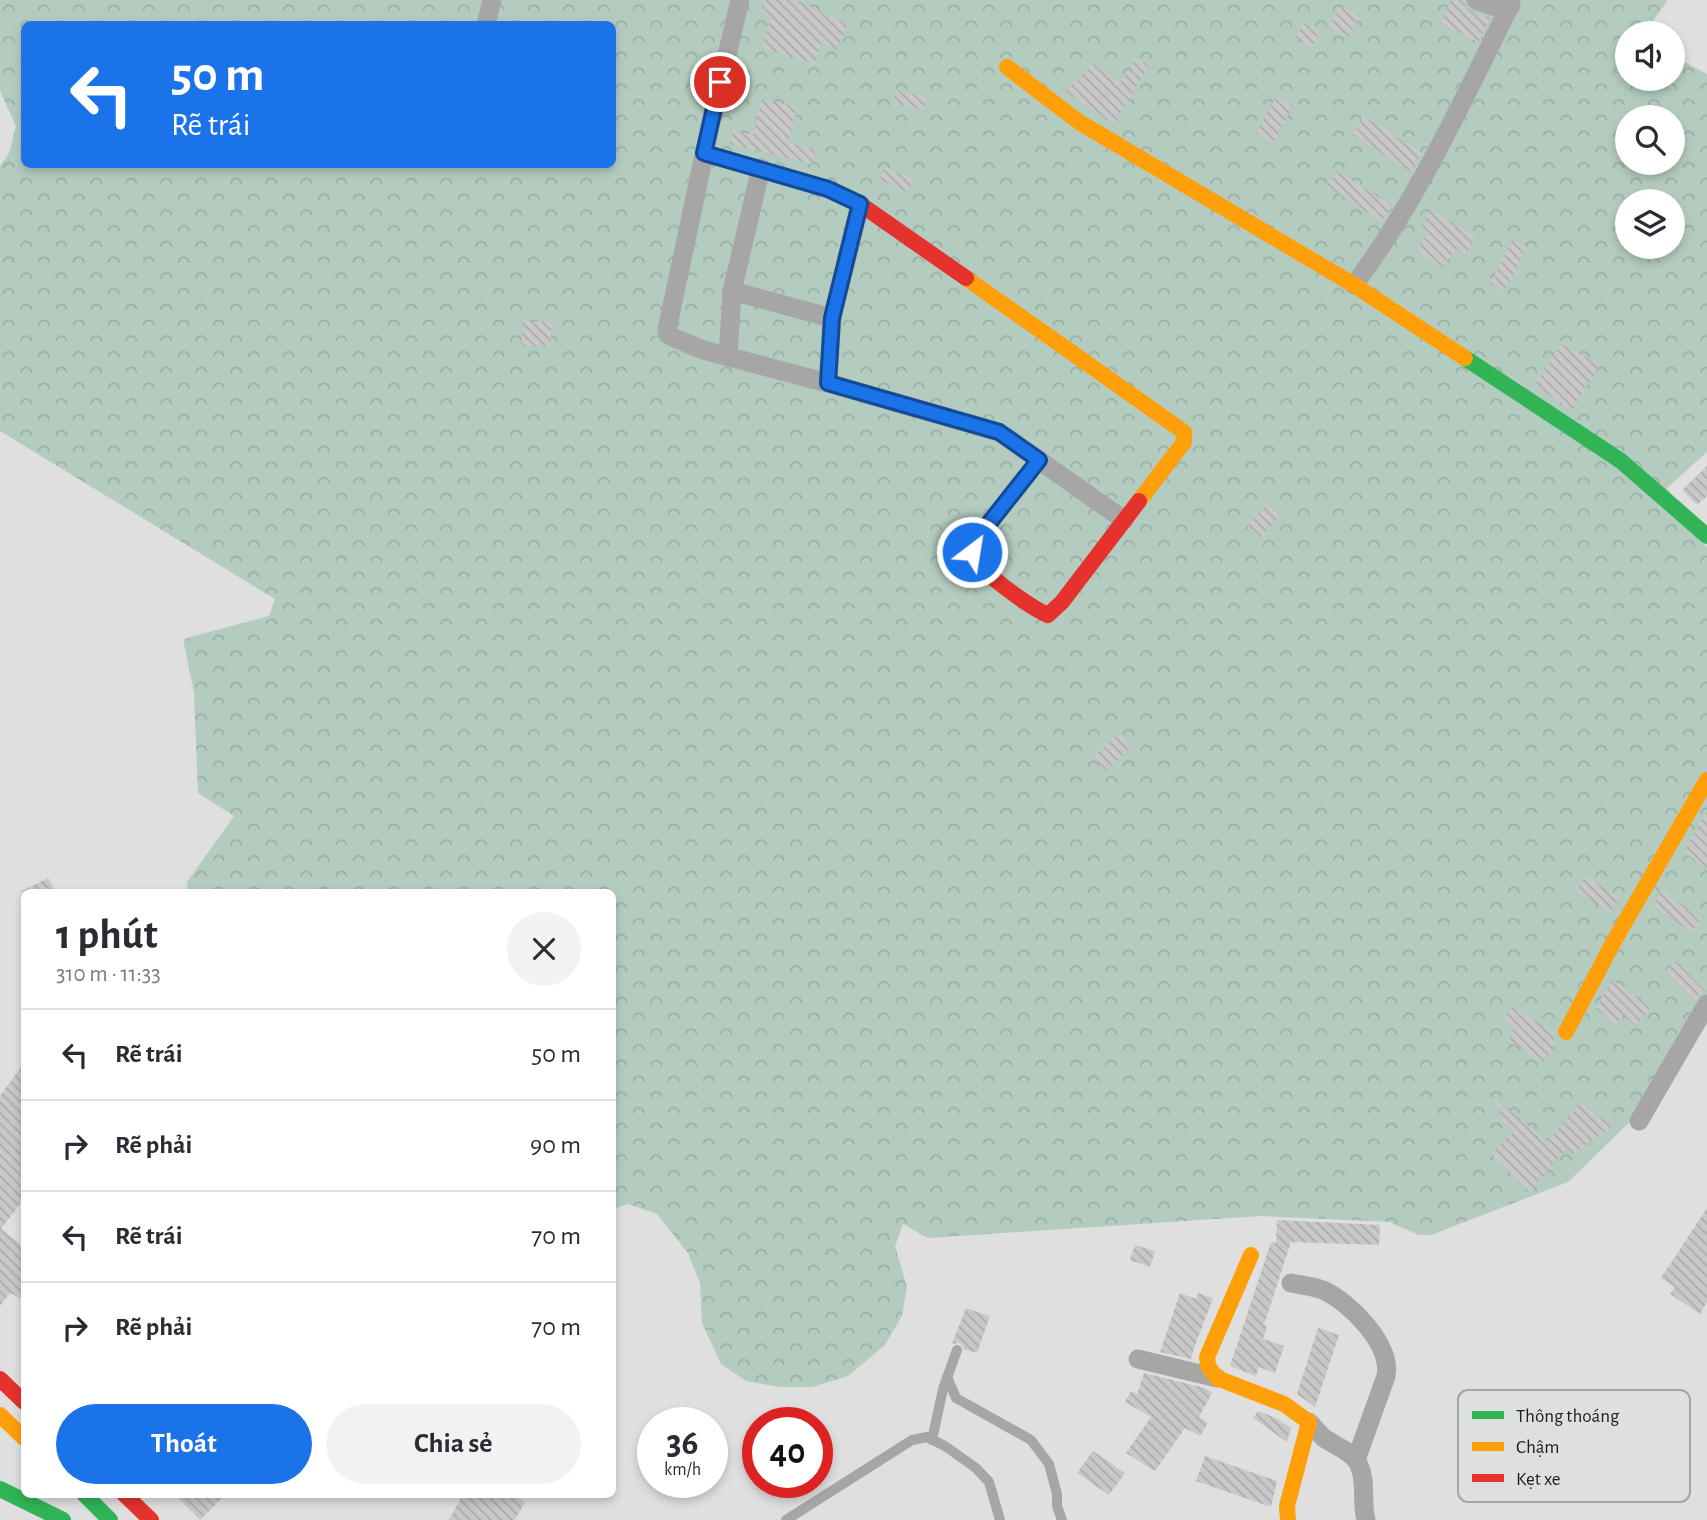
<!DOCTYPE html>
<html lang="vi">
<head>
<meta charset="utf-8">
<style>
  :root { --surface:#fff; --page:#f2f2f3; --text:#2b2b33; --muted:#7c7c81; --line:#e1e1e2; --accent:#1a73e8 }
  body { margin:0; font-family:"Alegreya Sans",sans-serif; background:var(--page); color:var(--text); height:100vh; display:flex; flex-direction:column; font-size:26px; white-space:nowrap }
  * { box-sizing:border-box; margin:0 }
  p { font-size:23px; color:var(--muted) }
  .icon { flex:none; width:38px; height:38px; fill:none; stroke:currentColor; stroke-width:2; stroke-linecap:round; stroke-linejoin:round }
  .map { position:relative; flex:1; overflow:hidden }
  .sheet { position:absolute; left:21px; top:889px; width:595px; height:609px; display:flex; flex-direction:column; background:var(--surface); border-radius:10px; box-shadow:0 4px 10px #0003 }
  .sheet>* { flex:none }
  .banner { position:absolute; left:21px; top:21px; width:595px; height:147px; border-radius:10px; box-shadow:0 4px 10px #0003; background:#1a73e8; color:#fff; overflow:hidden }
  .buttons { position:absolute; left:1615px; top:21px; display:grid; gap:14px }
  .buttons a { display:grid; place-items:center; width:70px; height:70px; border-radius:50%; background:var(--surface); box-shadow:0 4px 10px #0003; font-size:35px }
  .speed { position:absolute; left:637px; top:1407px; display:flex; gap:14px; font-size:35px; font-weight:700; text-align:center }
  .speed>* { display:grid; place-content:center; width:91px; height:91px; border-radius:50%; background:var(--surface); box-shadow:0 4px 10px #0003; line-height:1 }
  .speed small { font-size:18px; font-weight:400 }
  .speed .limit { border:10px solid #d22; background:#fff; color:#111 }
  .pin { position:absolute; display:grid; place-items:center; width:60px; height:60px; color:#fff; margin:-30px; border:4px solid #fff; border-radius:50%; box-shadow:0 2px 7px #0007 }
  .me { position:absolute; width:77px; margin:-38px; rotate:31deg; stroke-linejoin:round; filter:drop-shadow(0 0 5px #0008) }
  .turn { display:flex; align-items:center; gap:24px; height:147px; padding:0 35px; font-size:32px }
  .turn .icon { width:91px; height:91px; stroke-width:2.5 }
  .turn b { display:block; font-size:49px; line-height:60px }
  .round { display:grid; place-items:center; flex:none; width:74px; height:74px; border-radius:37px; background:var(--page) }
  .overview { display:flex; align-items:center; justify-content:space-between; height:119px; padding:0 35px }
  h1 { font-size:42px; font-weight:700; line-height:52px }
  .primary-button { display:flex; gap:14px; margin-top:auto; padding:14px 35px }
  .primary-button a { flex:1; height:80px; border-radius:42px; background:var(--accent); color:#fff; font-size:28px; font-weight:700; line-height:80px; text-align:center }
  .primary-button a+a { background:var(--page); color:var(--text) }
  ul { padding:0; list-style:none }
  li { display:flex; align-items:center; gap:21px; height:91px; padding:0 35px; border-top:2px solid var(--line) }
  li div { flex:1 }
  li b { display:block; font-size:26px }
  li em { font-style:normal }
  .map>svg:first-child { display:block }
  .forest { fill:url(#forest-crowns); fill-rule:evenodd }
  .building { fill:url(#building-back-hatch) }
  .lines { fill:none; stroke-linecap:round; stroke-linejoin:round }
  .lane { stroke:#a7a6a6; stroke-width:10 }
  .street { stroke:#a7a6a6; stroke-width:19 }
  .fast { stroke:#30b455; stroke-width:16 }
  .slow { stroke:#ff9f0a; stroke-width:16 }
  .jam { stroke:#e5322d; stroke-width:16 }
  .route-casing { stroke:#114b97; stroke-width:18 }
  .route { stroke:#1a73e8; stroke-width:12 }
  .key { fill:#dedfe0; stroke:#a4a5a6; stroke-width:2 }
  .key-label { font-size:19px; fill:#1d1d1e }
</style>
</head>
<body>
<div class="map">
<svg width="1707" height="1520" viewBox="0 0 1707 1520">
  <defs>
    <pattern id="forest-crowns" width="20" height="18" patternUnits="userSpaceOnUse" patternTransform="scale(1.75)"><rect width="20" height="18" fill="#b4ccbf"/><path d="M2 6a3 3 0 1 1 6 0M12 15a3 3 0 1 1 6 0" fill="none" stroke="#9aafa4"/></pattern>
    <pattern id="building-back-hatch" width="6" height="6" patternUnits="userSpaceOnUse" patternTransform="scale(1.75)"><rect width="6" height="6" fill="#c8c8c9"/><path d="M-1 5l2 2M0 0l6 6M5-1l2 2" fill="none" stroke="#ababac"/></pattern>
  </defs>
  <rect width="100%" height="100%" fill="#dfdfdf"/>
  <path class="forest" d="M0,0H1668L1647,29V33H1628V79H1673V56L1707,74V452L1667,488L1707,548V1000L1636,1116L1568,1182L1431,1235H1419L1389,1222L1260,1216L928,1238L903,1224L895,1246L907,1287L902,1316L885,1345L848,1376L812,1387H779L746,1381L721,1364L702,1323L700,1283L688,1253L657,1214L628,1204L613,1209L612,892H188L187,882L234,816L198,793L194,693L183,639L269,616L275,599L0,431V166L9,153L16,126L0,91ZM24,24H612V164H24ZM1628,117H1673V163H1628ZM1628,201H1673V247H1628Z"/>
  <g class="building">
    <polygon points="766,0 796,0 848,25 836,50 821,42 815,64 762,48 771,17 760,12"/>
    <polygon points="1451,0 1464,0 1466,7 1471,11 1490,18 1479,42 1440,23"/>
    <polygon points="1340,6 1360,16 1348,38 1329,28"/>
    <polygon points="1303,23 1320,31 1312,47 1295,38"/>
    <polygon points="1136,58 1149,66 1114,124 1066,92 1075,80 1078,82 1092,63 1120,83"/>
    <polygon points="896,90 926,97 923,110 893,103"/>
    <polygon points="1276,97 1293,106 1273,143 1256,133"/>
    <polygon points="762,99 797,107 788,143 816,150 812,164 730,144 733,130 753,135"/>
    <polygon points="1363,116 1422,153 1411,172 1352,135"/>
    <polygon points="885,167 914,180 908,192 879,180"/>
    <polygon points="1337,171 1392,206 1382,222 1327,186"/>
    <polygon points="1431,210 1476,237 1465,255 1456,249 1442,268 1416,251 1429,232 1421,227"/>
    <polygon points="1512,240 1527,247 1505,291 1490,284"/>
    <polygon points="523,321 552,322 550,347 521,346"/>
    <polygon points="1561,344 1600,365 1572,410 1535,385"/>
    <polygon points="1707,466 1707,496 1697,505 1682,490"/>
    <polygon points="1268,503 1281,515 1260,538 1247,526"/>
    <polygon points="1120,734 1131,748 1106,771 1094,756"/>
    <polygon points="1707,811 1707,868 1684,852"/>
    <polygon points="1585,876 1620,898 1610,913 1576,891"/>
    <polygon points="48,878 56,892 20,892"/>
    <polygon points="1662,890 1701,919 1691,933 1653,905"/>
    <polygon points="1676,961 1706,992 1700,994 1695,1001 1665,971"/>
    <polygon points="1612,979 1650,1008 1636,1026 1623,1016 1616,1025 1596,1009"/>
    <polygon points="1511,1007 1551,1030 1555,1043 1544,1062 1508,1041 1515,1028 1503,1020"/>
    <polygon points="24,1063 24,1199 1,1229 24,1247 24,1300 10,1293 0,1306 0,1096"/>
    <polygon points="1493,1097 1548,1142 1580,1102 1600,1119 1604,1116 1611,1128 1571,1155 1567,1148 1529,1192 1491,1153 1514,1131 1501,1121 1503,1119"/>
    <polygon points="1707,1208 1707,1302 1700,1314 1670,1294 1675,1287 1661,1278"/>
    <polygon points="1277,1220 1380,1225 1379,1245 1291,1242 1264,1325 1267,1326 1263,1339 1284,1346 1275,1373 1259,1367 1256,1376 1230,1366 1271,1242 1276,1243"/>
    <polygon points="1135,1245 1155,1251 1150,1267 1130,1260"/>
    <polygon points="1180,1293 1196,1299 1198,1293 1213,1298 1193,1351 1191,1359 1160,1352"/>
    <polygon points="966,1308 990,1316 977,1353 964,1349 960,1343 952,1344"/>
    <polygon points="1318,1328 1339,1335 1315,1407 1297,1394"/>
    <polygon points="1144,1373 1205,1388 1212,1393 1199,1417 1208,1423 1200,1436 1185,1428 1155,1471 1126,1453 1151,1417 1125,1402 1131,1391 1137,1394"/>
    <polygon points="1258,1411 1276,1418 1291,1428 1287,1442 1253,1418"/>
    <polygon points="1093,1451 1125,1473 1109,1495 1077,1473"/>
    <polygon points="1205,1456 1277,1481 1271,1507 1196,1481"/>
    <polygon points="174,1494 226,1494 200,1520"/>
    <polygon points="463,1494 512,1494 525,1502 515,1520 449,1520"/>
  </g>
  <g class="lines">
    <g class="lane">
      <polyline points="947,1377 956,1398 1031,1440 1049,1464 1057,1494 1057,1506 1062,1520"/>
      <polyline points="932,1440 943,1389 957,1350"/>
      <polyline points="786,1520 912,1440 927,1437 945,1446 976,1468 989,1482 1000,1520"/>
    </g>
    <g class="street">
      <polyline points="740,0 711,122 667,330 670,336 703,350 828,383 999,432 1124,520"/>
      <polyline points="1476,0 1507,11"/>
      <polyline points="486,24 492,0"/>
      <path d="M1354,285C1418,200 1463,99 1511,4"/>
      <polyline points="732,291 832,318"/>
      <polyline points="728,357 732,291 761,168"/>
      <polyline points="828,383 832,318 860,204"/>
      <polyline points="1639,1121 1707,1004"/>
      <path d="M1291,1283C1301,1285 1313,1286 1323,1290C1350,1302 1392,1345 1386,1376L1356,1460"/>
      <polyline points="1138,1359 1217,1378"/>
      <path d="M1309,1422C1314,1427 1319,1434 1324,1438C1335,1446 1354,1452 1359,1465C1367,1482 1361,1502 1366,1520"/>
    </g>
    <g class="fast">
      <polyline points="1465,358 1621,461 1707,536"/>
      <polyline points="0,1489 63,1520"/>
      <polyline points="84,1494 110,1520"/>
    </g>
    <g class="slow">
      <polyline points="1007,67 1079,122 1354,285 1465,358"/>
      <polyline points="966,278 1184,432 1184,442 1139,501"/>
      <polyline points="1566,1032 1614,941 1707,780"/>
      <polyline points="1251,1255 1207,1357 1208,1366 1217,1378 1284,1404 1309,1422 1287,1506 1288,1520"/>
      <polyline points="0,1415 24,1438"/>
    </g>
    <g class="jam">
      <polyline points="704,153 828,189 860,204 966,278"/>
      <path d="M1039,460L975,541C974,545 972,548 972,552C973,568 1033,609 1048,615L1062,602L1139,501"/>
      <polyline points="0,1379 24,1402"/>
      <polyline points="124,1494 151,1520"/>
    </g>
  </g>
  <g class="lines">
    <g class="route-casing">
      <polyline id="route" points="720,82 704,153 828,189 860,204 832,318 828,383 999,432 1039,460 975,541 972,552"/>
    </g>
    <use href="#route" class="route"/>
  </g>
  <rect x="1458" y="1390" width="232" height="112" rx="10" class="key"/>
  <rect x="1472" y="1411" width="32" height="8" fill="#30b455"/>
  <rect x="1472" y="1442" width="32" height="9" fill="#ff9f0a"/>
  <rect x="1472" y="1474" width="32" height="8" fill="#e5322d"/>
  <g class="key-label">
    <text x="1516" y="1422">Thông thoáng</text>
    <text x="1516" y="1453">Chậm</text>
    <text x="1516" y="1485">Kẹt xe</text>
  </g>
</svg>
<div class="buttons">
<a><svg class="icon" aria-label="sound" viewBox="0 0 24 24"><path d="M4 9h4l5-4v14l-5-4H4zM17 9q2 3 0 6"/></svg></a>
<a><svg class="icon" aria-label="search" viewBox="0 0 24 24"><circle cx="10" cy="10" r="6"/><path d="M15 15l6 6"/></svg></a>
<a><svg class="icon" aria-label="layers" viewBox="0 0 24 24"><path d="M12 4l9 5-9 5-9-5zM3 14l9 5 9-5"/></svg></a>
</div>
<div class="speed"><div>36<small>km/h</small></div><div class="limit">40</div></div>
<div class="pin" style="left:720px;top:82px;background:#d93025"><svg class="icon" aria-label="arrive" viewBox="0 0 24 24"><path d="M6 21V4h12l-3 4 3 4H6"/></svg></div>
<svg class="me" style="left:972px;top:552px" viewBox="-20 -20 40 40"><circle r="17" fill="#1a73e8" stroke="#fff" stroke-width="3"/><path d="M0-11L8 9 0 5-8 9z" fill="#fff"/></svg>
<div class="banner">
<div class="turn"><svg class="icon" aria-label="left" viewBox="0 0 24 24"><path d="M17 20v-9H6M10 6l-5 5 5 5"/></svg><div><b>50 m</b>Rẽ trái</div></div>
</div>
<section class="sheet">
<div class="overview"><div><h1>1 phút</h1><p>310 m · 11:33</p></div><a class="round"><svg class="icon" aria-label="close" viewBox="0 0 24 24"><path d="M6 6l12 12M18 6L6 18"/></svg></a></div>
<ul>
<li><svg class="icon" aria-label="left" viewBox="0 0 24 24"><path d="M17 20v-9H6M10 6l-5 5 5 5"/></svg><div><b>Rẽ trái</b></div><em>50 m</em></li>
<li><svg class="icon" aria-label="right" viewBox="0 0 24 24"><path d="M7 20v-9h11M14 6l5 5-5 5"/></svg><div><b>Rẽ phải</b></div><em>90 m</em></li>
<li><svg class="icon" aria-label="left" viewBox="0 0 24 24"><path d="M17 20v-9H6M10 6l-5 5 5 5"/></svg><div><b>Rẽ trái</b></div><em>70 m</em></li>
<li><svg class="icon" aria-label="right" viewBox="0 0 24 24"><path d="M7 20v-9h11M14 6l5 5-5 5"/></svg><div><b>Rẽ phải</b></div><em>70 m</em></li>
</ul>
<div class="primary-button"><a>Thoát</a><a>Chia sẻ</a></div>
</section>
</div>
</body>
</html>
